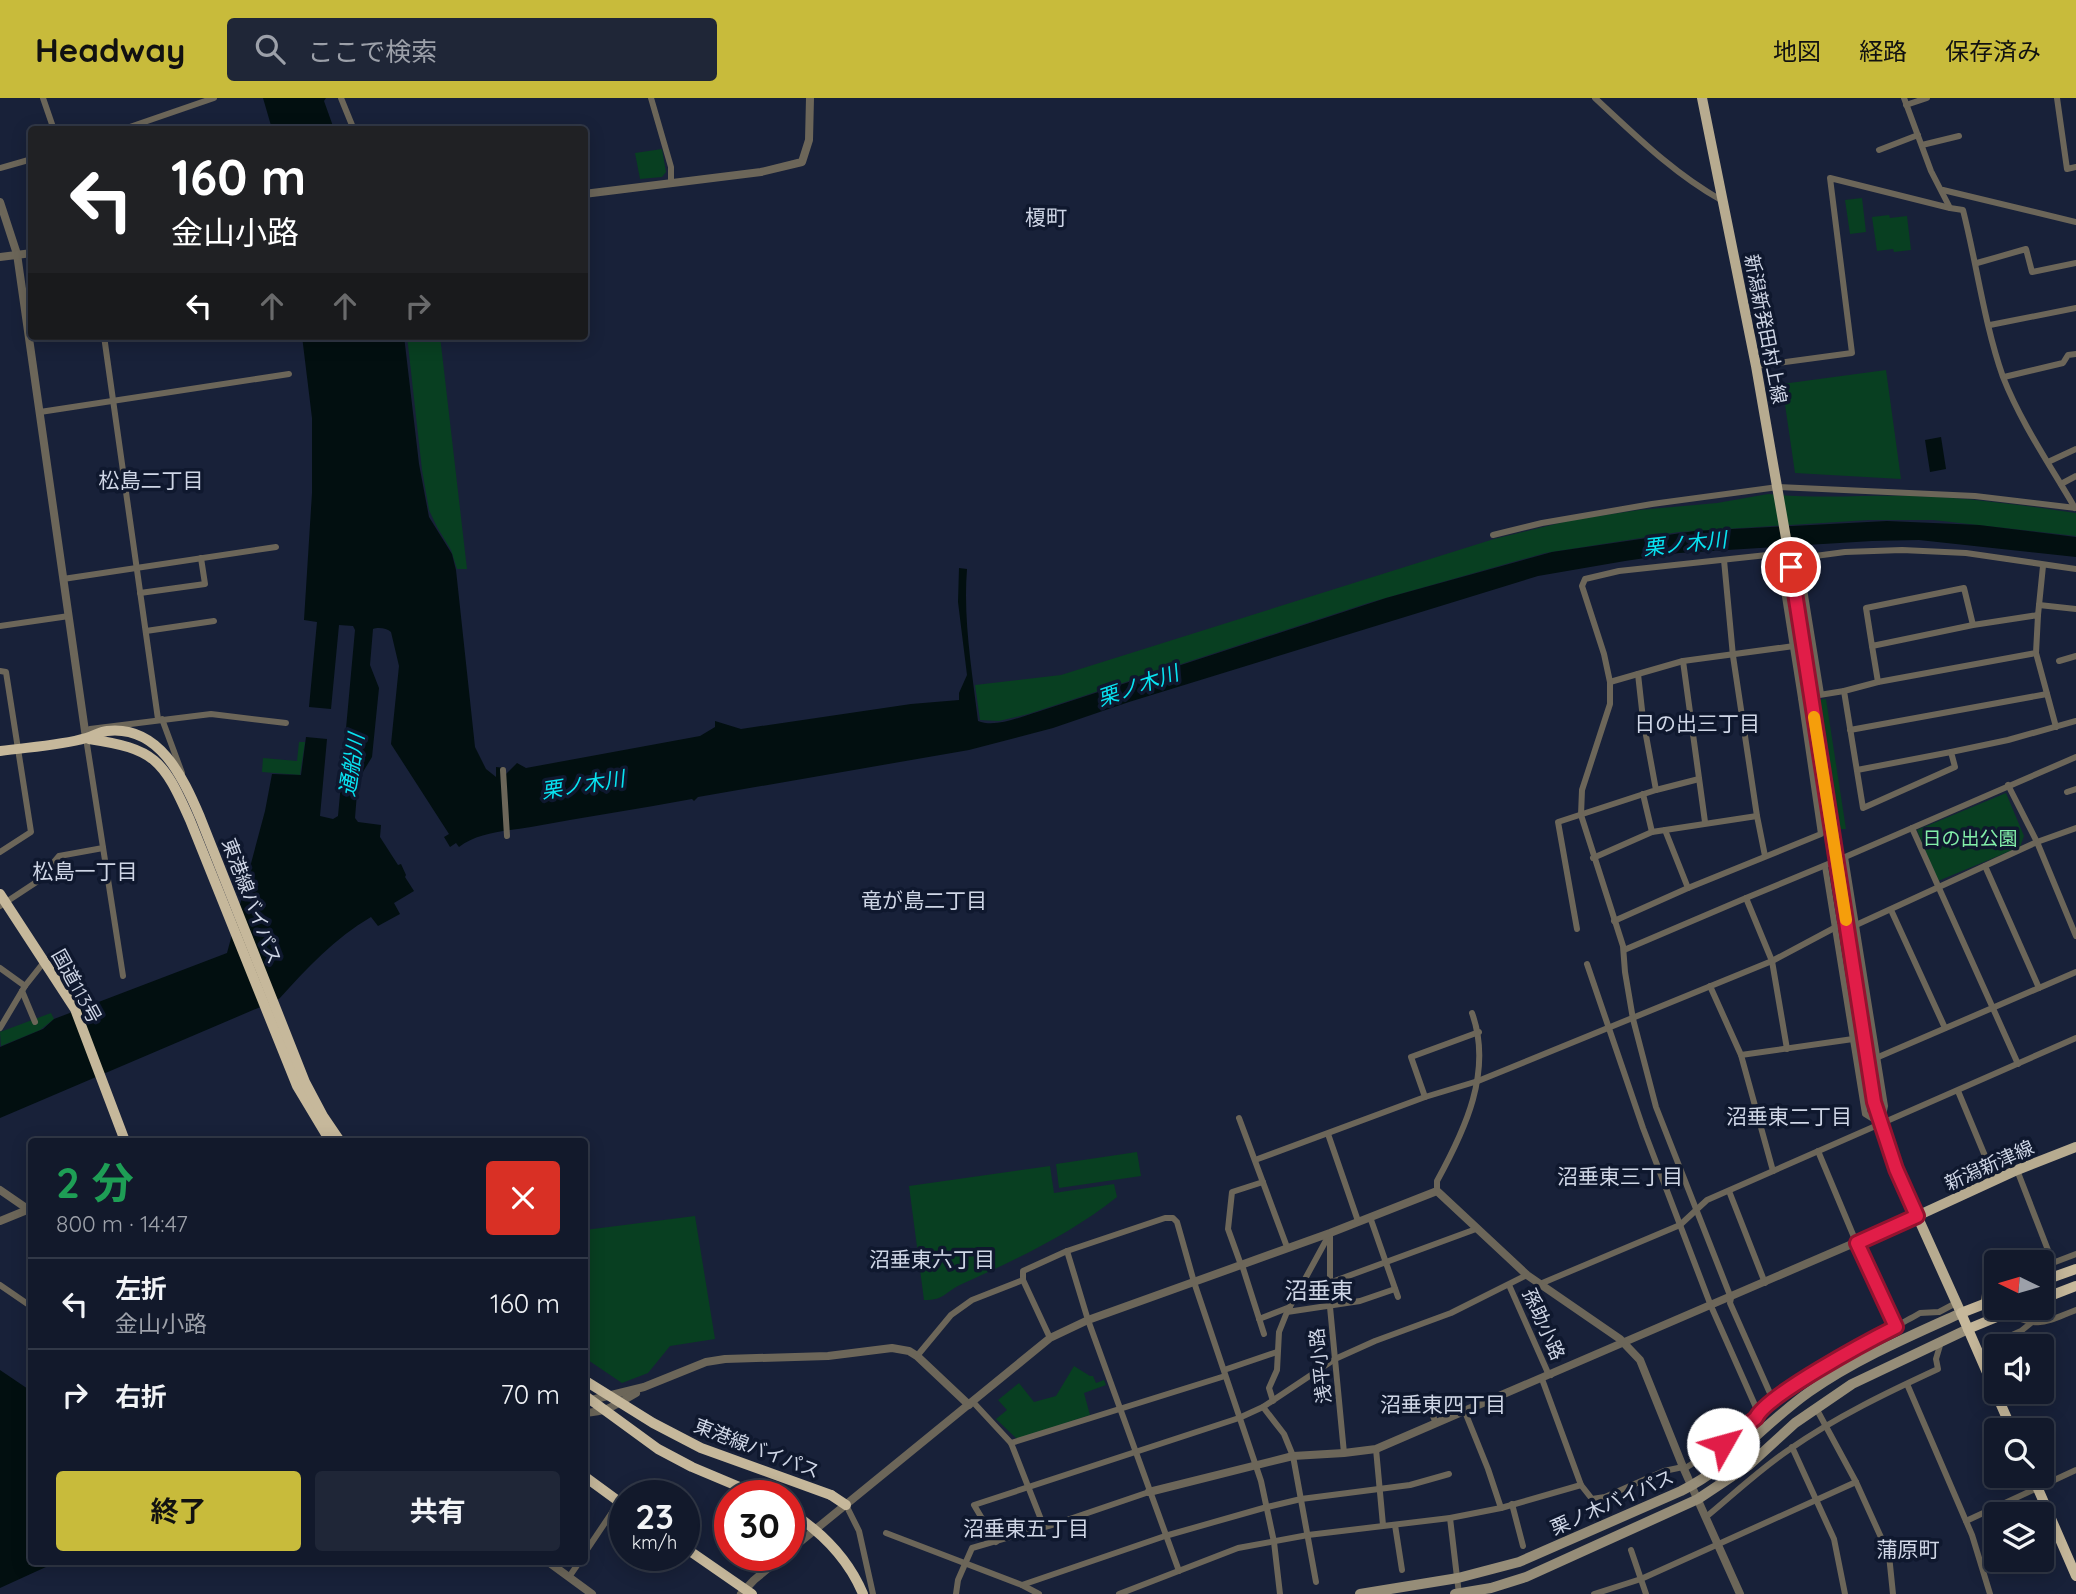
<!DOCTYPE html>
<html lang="ja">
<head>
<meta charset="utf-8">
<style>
  :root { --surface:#12192b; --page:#1f2637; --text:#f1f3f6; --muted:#9ca0a9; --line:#313847; --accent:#c8bb3b }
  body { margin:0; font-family:Quicksand,"Noto Sans JP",sans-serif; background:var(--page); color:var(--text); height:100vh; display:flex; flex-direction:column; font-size:26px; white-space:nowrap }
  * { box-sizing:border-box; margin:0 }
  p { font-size:23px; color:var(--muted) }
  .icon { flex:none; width:38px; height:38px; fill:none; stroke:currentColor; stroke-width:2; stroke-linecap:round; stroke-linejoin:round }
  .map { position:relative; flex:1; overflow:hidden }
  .panel { position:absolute; left:28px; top:1040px; width:560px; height:427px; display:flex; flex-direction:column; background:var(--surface); border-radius:7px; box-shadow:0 4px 18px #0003,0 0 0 2px var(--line) }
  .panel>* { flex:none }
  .banner { position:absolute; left:28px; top:28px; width:560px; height:214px; border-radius:7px; box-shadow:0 4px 18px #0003,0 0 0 2px var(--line); background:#202124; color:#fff; overflow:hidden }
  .needle { width:46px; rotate:275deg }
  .tools { position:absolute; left:1984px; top:1152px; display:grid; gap:14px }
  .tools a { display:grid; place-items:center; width:70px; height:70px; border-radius:7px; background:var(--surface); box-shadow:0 4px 18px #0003,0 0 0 2px var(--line); font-size:35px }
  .speed { position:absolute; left:609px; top:1382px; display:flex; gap:14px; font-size:35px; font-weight:700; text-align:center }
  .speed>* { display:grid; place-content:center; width:91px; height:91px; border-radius:50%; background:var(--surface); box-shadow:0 4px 18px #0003,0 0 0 2px var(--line); line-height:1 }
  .speed small { font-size:18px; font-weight:400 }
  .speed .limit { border:10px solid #d22; background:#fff; color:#111 }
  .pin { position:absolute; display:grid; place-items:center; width:60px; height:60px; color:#fff; margin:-30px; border:4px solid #fff; border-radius:50%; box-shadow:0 2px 7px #0007 }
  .me { position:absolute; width:77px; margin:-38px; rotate:52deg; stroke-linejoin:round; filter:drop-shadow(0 0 5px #0008) }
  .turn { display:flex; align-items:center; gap:24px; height:147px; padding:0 28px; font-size:32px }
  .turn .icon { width:91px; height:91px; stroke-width:2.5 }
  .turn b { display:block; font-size:49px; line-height:60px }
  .lanes { display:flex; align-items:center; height:66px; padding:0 28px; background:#0003; justify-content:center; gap:35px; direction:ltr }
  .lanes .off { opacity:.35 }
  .round { display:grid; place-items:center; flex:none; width:74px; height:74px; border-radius:7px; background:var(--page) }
  .headline { display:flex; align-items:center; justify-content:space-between; height:119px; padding:0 28px }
  h1 { font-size:42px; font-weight:700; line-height:52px; color:#1e9e55 }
  .cta { display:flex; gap:14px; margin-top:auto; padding:14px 28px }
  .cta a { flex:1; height:80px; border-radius:7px; background:var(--accent); color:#111; font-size:28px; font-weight:700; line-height:80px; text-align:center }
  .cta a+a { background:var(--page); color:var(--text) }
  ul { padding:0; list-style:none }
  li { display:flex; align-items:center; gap:21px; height:91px; padding:0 28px; border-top:2px solid var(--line) }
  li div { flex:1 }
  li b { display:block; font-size:26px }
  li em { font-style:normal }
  header { display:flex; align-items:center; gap:42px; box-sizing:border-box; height:98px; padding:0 35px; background:var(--accent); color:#111 }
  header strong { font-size:33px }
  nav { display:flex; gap:38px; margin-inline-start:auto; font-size:24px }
  .search { width:490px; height:63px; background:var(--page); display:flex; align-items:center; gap:18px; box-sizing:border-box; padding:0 24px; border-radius:7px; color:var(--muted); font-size:26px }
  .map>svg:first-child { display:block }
  .green { fill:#083f21 }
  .water { fill:#020f10 }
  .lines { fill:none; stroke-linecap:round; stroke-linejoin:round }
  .minor { stroke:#6c6659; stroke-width:6 }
  .tertiary { stroke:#6c6659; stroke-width:8 }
  .secondary { stroke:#968d78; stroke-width:10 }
  .primary { stroke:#b7ab90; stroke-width:10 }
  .trunk { stroke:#c6b89b; stroke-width:10 }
  .primary-bridge { stroke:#b7ab90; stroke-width:10 }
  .trunk-bridge { stroke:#c6b89b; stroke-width:10 }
  .route-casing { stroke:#92132f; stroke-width:18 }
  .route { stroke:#e11d48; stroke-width:12 }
  .slow { stroke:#f59e0b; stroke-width:12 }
  .labels { text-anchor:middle; stroke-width:7; stroke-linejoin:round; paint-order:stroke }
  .street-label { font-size:19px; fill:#cfd6e6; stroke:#0f182e }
  .park-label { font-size:19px; fill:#83efa9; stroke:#0f182e }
  .neighbourhood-label { font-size:21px; fill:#cfd6e6; stroke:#0f182e }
  .water-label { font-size:21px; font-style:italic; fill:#08e3f1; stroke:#0f182e }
  .quarter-label { font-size:23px; fill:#cfd6e6; stroke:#0f182e }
</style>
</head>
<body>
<header>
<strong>Headway</strong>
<div class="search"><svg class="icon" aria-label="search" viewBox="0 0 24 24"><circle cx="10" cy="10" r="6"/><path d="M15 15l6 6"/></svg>ここで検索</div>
<nav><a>地図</a><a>経路</a><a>保存済み</a></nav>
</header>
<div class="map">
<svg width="2076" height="1496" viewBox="0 0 2076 1496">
  <rect width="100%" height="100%" fill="#182139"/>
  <g class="green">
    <polygon points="662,51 666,74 662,79 640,81 635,55"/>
    <polygon points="1862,100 1866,134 1850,136 1845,102"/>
    <polygon points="1889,117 1890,120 1907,118 1911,152 1894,154 1893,151 1877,153 1872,119"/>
    <polygon points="407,238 440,238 467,471 457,471 451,452 437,429 429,412 422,372"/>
    <polygon points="1886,272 1901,381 1795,375 1782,286"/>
    <path d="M1768,396C1816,401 1864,397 1913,398C1963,399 2012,406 2062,413L2076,415V438L1933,422H1869L1679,434L1545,455L1368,505L1028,616L999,623L980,622L975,587L1061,577L1494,441L1572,422L1639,412L1717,405Z"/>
    <polygon points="1826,601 1846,731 1826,731 1809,618 1820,616 1818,602"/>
    <polygon points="299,644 305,644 300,677 262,674 263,660 297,663"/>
    <polygon points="2006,695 2024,738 2020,749 1938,783 1917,732"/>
    <polygon points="51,915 54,921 40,932 1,948 0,934"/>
    <polygon points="1137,1054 1141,1078 1059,1090 1056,1066"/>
    <path d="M1050,1068L1054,1095L1114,1086L1117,1099C1069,1137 1017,1161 962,1186C944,1194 946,1202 924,1202L909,1088Z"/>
    <polygon points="695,1118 715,1241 670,1248 648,1275 622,1285 585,1260 585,1132"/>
    <polygon points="1074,1268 1090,1278 1093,1278 1096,1285 1104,1282 1106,1287 1084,1295 1090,1317 1017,1341 996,1321 1007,1312 998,1302 1019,1285 1034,1304 1056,1298"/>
  </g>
  <g class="water">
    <polygon points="263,0 326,0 324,3 334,31 272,31"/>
    <path d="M302,238H404L419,366L429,419L452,456L456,472L475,649L486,671L496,679V669L505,670L506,676L517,665L526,670L700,638L715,629V623L741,631L911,606L959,602V595L967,577L958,504L959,470L967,471C963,522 972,572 978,623C995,630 1020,619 1037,614L1386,500L1552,454L1695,433L1887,423L1979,427L2076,439V459L1919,442L1872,443L1679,455L1625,463L1538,478L1129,604L1053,630L969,652L698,699L694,703L692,701C638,711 585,719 531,729C507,733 478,734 459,749L456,745L450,749L444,739L449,736L391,646L399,568L391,534C387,530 378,529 373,531L370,567L379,590L372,659L358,682L355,720L358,724L381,727L380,739L398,767L401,766L406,777L405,779L414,793L394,805L400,816L378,828L371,819C335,840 307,870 279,901L0,1020V949L43,931L54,921L227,855L265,713L272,676L301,677L306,639L327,641L320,718L333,721L338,718L355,532L353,528L339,527L331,611L309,609L317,524L304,522L312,395V320Z"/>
    <polygon points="1941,339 1946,371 1930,374 1925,342"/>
    <polygon points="0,1272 31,1293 32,1463 59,1463 0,1490"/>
  </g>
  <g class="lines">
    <g class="minor">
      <polyline points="43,0 54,32"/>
      <polyline points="341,0 354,32"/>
      <polyline points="651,0 671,69 671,85"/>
      <path d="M1595,0C1635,37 1673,75 1721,102"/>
      <path d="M1904,0L1931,73L1950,110L1963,112C1977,167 1984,225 2003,279C2021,325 2050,367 2075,410"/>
      <polyline points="2057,0 2067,71 2076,69"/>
      <polyline points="1906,7 1927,0"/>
      <polyline points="121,32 214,0"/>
      <polyline points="1922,47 1959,38"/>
      <polyline points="1879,52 1918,37"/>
      <polyline points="0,70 32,61"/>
      <polyline points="1943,92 2076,124"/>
      <polyline points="1977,165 2026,151 2032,174 2076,165"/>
      <polyline points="1990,227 2076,210"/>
      <polyline points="104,238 158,621"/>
      <polyline points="1756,268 1852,255 1830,80 1950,110"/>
      <polyline points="2004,279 2063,265 2068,257 2076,256"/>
      <polyline points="40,314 289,276"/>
      <polyline points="2048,364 2076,351"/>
      <polyline points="2061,386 2076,378"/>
      <polyline points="1493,437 1542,425 1652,406 1778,389 1975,398 2076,410"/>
      <polyline points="1799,460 1821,596"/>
      <polyline points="1724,462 1733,558 1757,718 1765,758"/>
      <polyline points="1785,462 1780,467 1801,600 1844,593"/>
      <polyline points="63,481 276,449"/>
      <polyline points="140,495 205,486 201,460"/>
      <polyline points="2039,507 2076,511"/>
      <polyline points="2038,517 2043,468"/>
      <polyline points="1973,527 1964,490 1866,510 1872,548 1973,527 2038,517 2036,555 1878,584 1844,593 1863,710 1955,669 1951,654 2008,642 2076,623"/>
      <polyline points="0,528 69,518"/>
      <polyline points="146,533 214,523"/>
      <polyline points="1872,548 1878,584"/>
      <polyline points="2036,555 2056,629"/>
      <polyline points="1683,563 1705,724"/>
      <polyline points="2059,563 2076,558"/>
      <polyline points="0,573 6,574 31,734 0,754"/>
      <polyline points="1610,584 1683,563 1794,548"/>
      <polyline points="162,621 182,675"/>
      <polyline points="1850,632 2047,596"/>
      <polyline points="503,672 507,738"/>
      <polyline points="1857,672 1951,654"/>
      <polyline points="2008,687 2037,744 2076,838"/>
      <polyline points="1656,692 1699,681"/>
      <polyline points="2067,694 2076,691"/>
      <polyline points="1643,696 1652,734"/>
      <polyline points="1912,730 2018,966"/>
      <polyline points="1665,732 1688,790"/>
      <polyline points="1593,760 1652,734 1757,718"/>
      <polyline points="1825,768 1865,1016 1881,1026 1885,1008 1845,759"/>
      <polyline points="1985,768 2039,890"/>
      <polyline points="0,808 38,783 59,758 103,750"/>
      <polyline points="1891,812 1945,930"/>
      <polyline points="1614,823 1688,790 1821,736 1801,600"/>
      <polyline points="1577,831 1558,724 1656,692 1643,621 1638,576"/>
      <polyline points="1624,852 1746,800"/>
      <polyline points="1587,866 1643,1030 1711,1208 1758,1314"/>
      <polyline points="0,870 25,888"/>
      <polyline points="123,878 86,640 90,631 211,616 286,625"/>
      <polyline points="1710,888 1741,957 1853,941"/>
      <polyline points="22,893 35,924"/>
      <polyline points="0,930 25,888 44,864"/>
      <polyline points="1787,951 1772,863 1746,800 1845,759 2076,659"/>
      <polyline points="1741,957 1773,1073"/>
      <polyline points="1876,960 2076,874"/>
      <polyline points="1958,993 1995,1082"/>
      <polyline points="1425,999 1411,959 1479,934"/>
      <polyline points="1239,1020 1287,1149"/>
      <polyline points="1328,1036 1358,1123"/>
      <polyline points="1818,1053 1859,1151 1896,1229"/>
      <polyline points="1255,1062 1425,999 1478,983 1772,863 1836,829 1856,827 2037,744 2076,730"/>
      <polyline points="2017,1072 2053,1165"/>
      <path d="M1437,1093V1083C1465,1032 1493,973 1472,915"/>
      <polyline points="1729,1093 1765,1185"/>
      <polyline points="1370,1119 1398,1199"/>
      <polyline points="1330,1135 1330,1209 1344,1355"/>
      <polyline points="1067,1153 1088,1222 1179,1473"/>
      <polyline points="1241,1167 1228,1131 1232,1094 1263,1084"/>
      <polyline points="1242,1167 1264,1236"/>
      <polyline points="2042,1169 2076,1156"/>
      <polyline points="1329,1185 1476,1131"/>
      <polyline points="1540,1186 1680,1127 1707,1102 2076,940"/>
      <polyline points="0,1187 32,1209"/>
      <polyline points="1509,1187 1548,1275 1551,1277"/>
      <polyline points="1983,1206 1985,1196 1997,1188"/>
      <polyline points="1287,1214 1360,1203 1395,1191"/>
      <path d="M2007,1215C2039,1231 2045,1224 2076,1212"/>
      <polyline points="1259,1221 1290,1209"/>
      <polyline points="1050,1240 1023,1182 1023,1173 1067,1153 1165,1120 1173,1120 1177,1124 1194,1184 1261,1383 1274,1444 1280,1496"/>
      <polyline points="1990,1247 2021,1233 2031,1225"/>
      <polyline points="917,1258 951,1217 972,1202 1023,1182"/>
      <polyline points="1224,1272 1277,1254"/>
      <polyline points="1542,1281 1581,1387 1592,1401 1605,1399 1664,1373 1683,1369"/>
      <polyline points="1907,1286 1972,1437 1990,1496"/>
      <polyline points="1424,1298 1436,1325"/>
      <polyline points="1773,1302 1730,1205 1731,1200 1656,1009 1633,921 1625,874 1623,848 1581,717 1582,692 1610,606 1610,584 1604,556 1582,488 1585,481 1619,473 1767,457 1785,462 1845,454 1902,452 1966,455 2076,471"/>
      <polyline points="1273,1303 1269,1290 1277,1272 1279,1234 1287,1214 1329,1137"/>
      <polyline points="973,1304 1011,1345 1044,1429"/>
      <polyline points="1263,1309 1284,1336 1293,1358 1316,1484"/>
      <polyline points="1816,1310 1856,1384 1889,1457 1893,1496"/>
      <polyline points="1465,1314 1488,1371 1501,1410"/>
      <polyline points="1011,1345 1225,1278"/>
      <polyline points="1792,1349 1834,1441 1845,1496"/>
      <polyline points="1376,1351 1383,1427"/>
      <path d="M1684,1371L1723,1346L1756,1320C1766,1296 1891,1232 1920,1215L1939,1214L1956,1205"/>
      <polyline points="1512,1406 1523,1448"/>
      <polyline points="846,1407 859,1433 873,1496"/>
      <path d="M1706,1419C1734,1396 1760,1371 1790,1351C1836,1319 1888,1294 1938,1271L1936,1261L1941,1244"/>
      <polyline points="1450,1420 1459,1496"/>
      <polyline points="1966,1423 2076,1372"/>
      <polyline points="1395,1427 1402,1472"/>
      <polyline points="886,1435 1022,1487 1039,1496"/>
      <polyline points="996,1444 974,1407 1239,1320 1263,1309 1335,1261 1375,1243 1451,1215 1527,1177"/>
      <polyline points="1631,1452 1646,1496"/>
      <polyline points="584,1456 619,1404"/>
      <polyline points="569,1479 580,1463"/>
      <polyline points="1022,1487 1165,1438 1267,1409 1301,1401 1410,1387 1449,1376"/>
      <polyline points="956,1496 958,1482 972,1450 1055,1426 1149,1394"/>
      <polyline points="1119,1496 1238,1450 1308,1437 1450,1420 1501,1410 1581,1387"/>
      <polyline points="1594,1496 1641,1481 1856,1384"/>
    </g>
    <g class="tertiary">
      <polyline points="584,96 761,74 802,64 809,42 810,0"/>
      <polyline points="0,104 17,156 86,640"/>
      <polyline points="0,159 32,155"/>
      <polyline points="0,1092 32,1114"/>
      <polyline points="0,1123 32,1110"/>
      <polyline points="591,1302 644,1289 706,1264 725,1261 828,1258 892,1250 909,1253 917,1258 969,1307"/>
      <path d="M584,1315C610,1313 615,1307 636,1295"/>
      <polyline points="1149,1394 1293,1358 1344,1355 1376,1351 1917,1118"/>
      <polyline points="789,1453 1050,1240 1088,1222 1330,1135 1437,1093 1527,1177 1620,1241 1640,1262 1683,1369 1740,1496"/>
      <polyline points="547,1463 592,1496"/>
      <polyline points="741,1496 754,1482 783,1458"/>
    </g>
    <g class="secondary">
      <path d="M1360,1496L1458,1480L1519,1464L1681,1393C1730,1369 1765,1325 1809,1294C1854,1262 1910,1238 1961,1215"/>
      <polyline points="1455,1496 1491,1490 1526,1479 1698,1401 1749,1367 1795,1325 1852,1286 1968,1231"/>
    </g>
    <g class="primary">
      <polyline points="1702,0 1756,268 1791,469"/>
      <polyline points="1874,1005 1896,1071 1961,1215"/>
      <polyline points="1917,1118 2017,1072 2076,1049"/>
    </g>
    <g class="trunk">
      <path d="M89,641C155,651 163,661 190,722L297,988L330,1043"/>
      <path d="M0,653C28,649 59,648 86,640C94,638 99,634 107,633C159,627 183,679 200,719L305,984L323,1018L340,1043"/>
      <polyline points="0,796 75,911 125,1043"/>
      <polyline points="2042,1183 2076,1171"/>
      <polyline points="1997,1201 1961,1215 2012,1332"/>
      <polyline points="2042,1201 2076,1188"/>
      <polyline points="1968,1231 2021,1209"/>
      <polyline points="2032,1377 2076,1478"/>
      <polyline points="584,1378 625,1408"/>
      <polyline points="831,1397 846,1407"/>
      <polyline points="684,1449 752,1496"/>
    </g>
    <polyline class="primary-bridge" points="1791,469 1874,1005"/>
    <g class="trunk-bridge">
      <polyline points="584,1282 653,1325 701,1350 831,1397"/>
      <polyline points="584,1297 658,1351 692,1369 761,1398"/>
      <path d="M789,1413C822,1434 848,1460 863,1496"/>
    </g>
  </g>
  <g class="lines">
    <g class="route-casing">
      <path id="route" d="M1723,1346L1756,1320C1765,1298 1870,1242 1896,1229L1857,1145L1917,1118L1896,1071L1874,1004L1791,469"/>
    </g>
    <use href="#route" class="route"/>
    <polyline class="slow" points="1814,619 1846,822"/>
  </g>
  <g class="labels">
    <g class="street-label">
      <text transform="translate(1766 231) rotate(79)" y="7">新潟新発田村上線</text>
      <text transform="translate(252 803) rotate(69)" y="7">東港線バイパス</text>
      <text transform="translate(77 888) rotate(61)" y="7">国道113号</text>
      <text transform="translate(1989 1067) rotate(-24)" y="7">新潟新津線</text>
      <text transform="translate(1544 1226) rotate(66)" y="7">孫助小路</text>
      <text transform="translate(1320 1268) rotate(-96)" y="7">浅平小路</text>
      <text transform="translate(757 1350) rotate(21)" y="7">東港線バイパス</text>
      <text transform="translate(1612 1404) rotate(-24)" y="7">栗ノ木バイパス</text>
    </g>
    <g class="park-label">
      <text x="1970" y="747">日の出公園</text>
    </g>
    <g class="neighbourhood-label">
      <text x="1046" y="127">榎町</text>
      <text x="151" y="390">松島二丁目</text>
      <text x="1697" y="633">日の出三丁目</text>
      <text x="85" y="781">松島一丁目</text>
      <text x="924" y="810">竜が島二丁目</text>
      <text x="1789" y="1026">沼垂東二丁目</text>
      <text x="1620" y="1086">沼垂東三丁目</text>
      <text x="932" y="1169">沼垂東六丁目</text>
      <text x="1443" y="1314">沼垂東四丁目</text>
      <text x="1026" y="1438">沼垂東五丁目</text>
      <text x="1908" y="1459">蒲原町</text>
    </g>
    <g class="water-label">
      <text transform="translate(1685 446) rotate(-6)" y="7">栗ノ木川</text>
      <text transform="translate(1138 588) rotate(-19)" y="7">栗ノ木川</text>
      <text transform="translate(352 667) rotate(-81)" y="7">通船川</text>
      <text transform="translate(583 687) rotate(-9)" y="7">栗ノ木川</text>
    </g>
    <g class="quarter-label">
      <text x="1319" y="1201">沼垂東</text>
    </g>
  </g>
</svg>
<div class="tools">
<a><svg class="needle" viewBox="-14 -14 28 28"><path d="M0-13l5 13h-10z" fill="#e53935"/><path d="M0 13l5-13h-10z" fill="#9ca0a9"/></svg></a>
<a><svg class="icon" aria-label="sound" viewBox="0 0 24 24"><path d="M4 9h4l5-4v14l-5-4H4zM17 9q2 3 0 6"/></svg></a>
<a><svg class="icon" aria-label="search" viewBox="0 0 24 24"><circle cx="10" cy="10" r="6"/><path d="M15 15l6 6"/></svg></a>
<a><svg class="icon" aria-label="layers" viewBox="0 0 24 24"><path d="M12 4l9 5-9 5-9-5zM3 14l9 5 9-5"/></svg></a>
</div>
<div class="speed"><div>23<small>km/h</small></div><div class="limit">30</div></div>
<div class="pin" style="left:1791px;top:469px;background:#d93025"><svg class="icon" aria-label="arrive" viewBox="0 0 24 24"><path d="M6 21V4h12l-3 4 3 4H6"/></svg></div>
<svg class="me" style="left:1723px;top:1346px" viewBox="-20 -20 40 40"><circle r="19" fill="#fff"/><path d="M0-13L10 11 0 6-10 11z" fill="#e11d48"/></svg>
<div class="banner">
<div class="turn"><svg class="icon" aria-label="left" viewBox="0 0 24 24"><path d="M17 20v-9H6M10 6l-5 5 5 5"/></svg><div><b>160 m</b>金山小路</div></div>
<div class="lanes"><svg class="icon" aria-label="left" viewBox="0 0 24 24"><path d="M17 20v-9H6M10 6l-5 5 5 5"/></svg><svg class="icon off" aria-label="ahead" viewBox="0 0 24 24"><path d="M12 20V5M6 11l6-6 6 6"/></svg><svg class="icon off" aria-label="ahead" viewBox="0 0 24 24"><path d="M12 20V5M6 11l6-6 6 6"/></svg><svg class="icon off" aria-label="right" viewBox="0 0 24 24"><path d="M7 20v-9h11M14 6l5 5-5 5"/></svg></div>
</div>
<section class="panel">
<div class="headline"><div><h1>2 分</h1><p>800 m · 14:47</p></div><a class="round" style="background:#d93025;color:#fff"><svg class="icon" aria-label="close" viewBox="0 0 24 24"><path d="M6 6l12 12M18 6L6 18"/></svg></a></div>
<ul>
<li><svg class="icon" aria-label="left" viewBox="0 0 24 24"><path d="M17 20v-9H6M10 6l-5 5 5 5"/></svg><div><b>左折</b><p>金山小路</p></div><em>160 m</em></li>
<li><svg class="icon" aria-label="right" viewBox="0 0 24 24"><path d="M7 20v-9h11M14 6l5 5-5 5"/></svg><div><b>右折</b></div><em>70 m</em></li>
</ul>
<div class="cta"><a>終了</a><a>共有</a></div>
</section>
</div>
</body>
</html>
